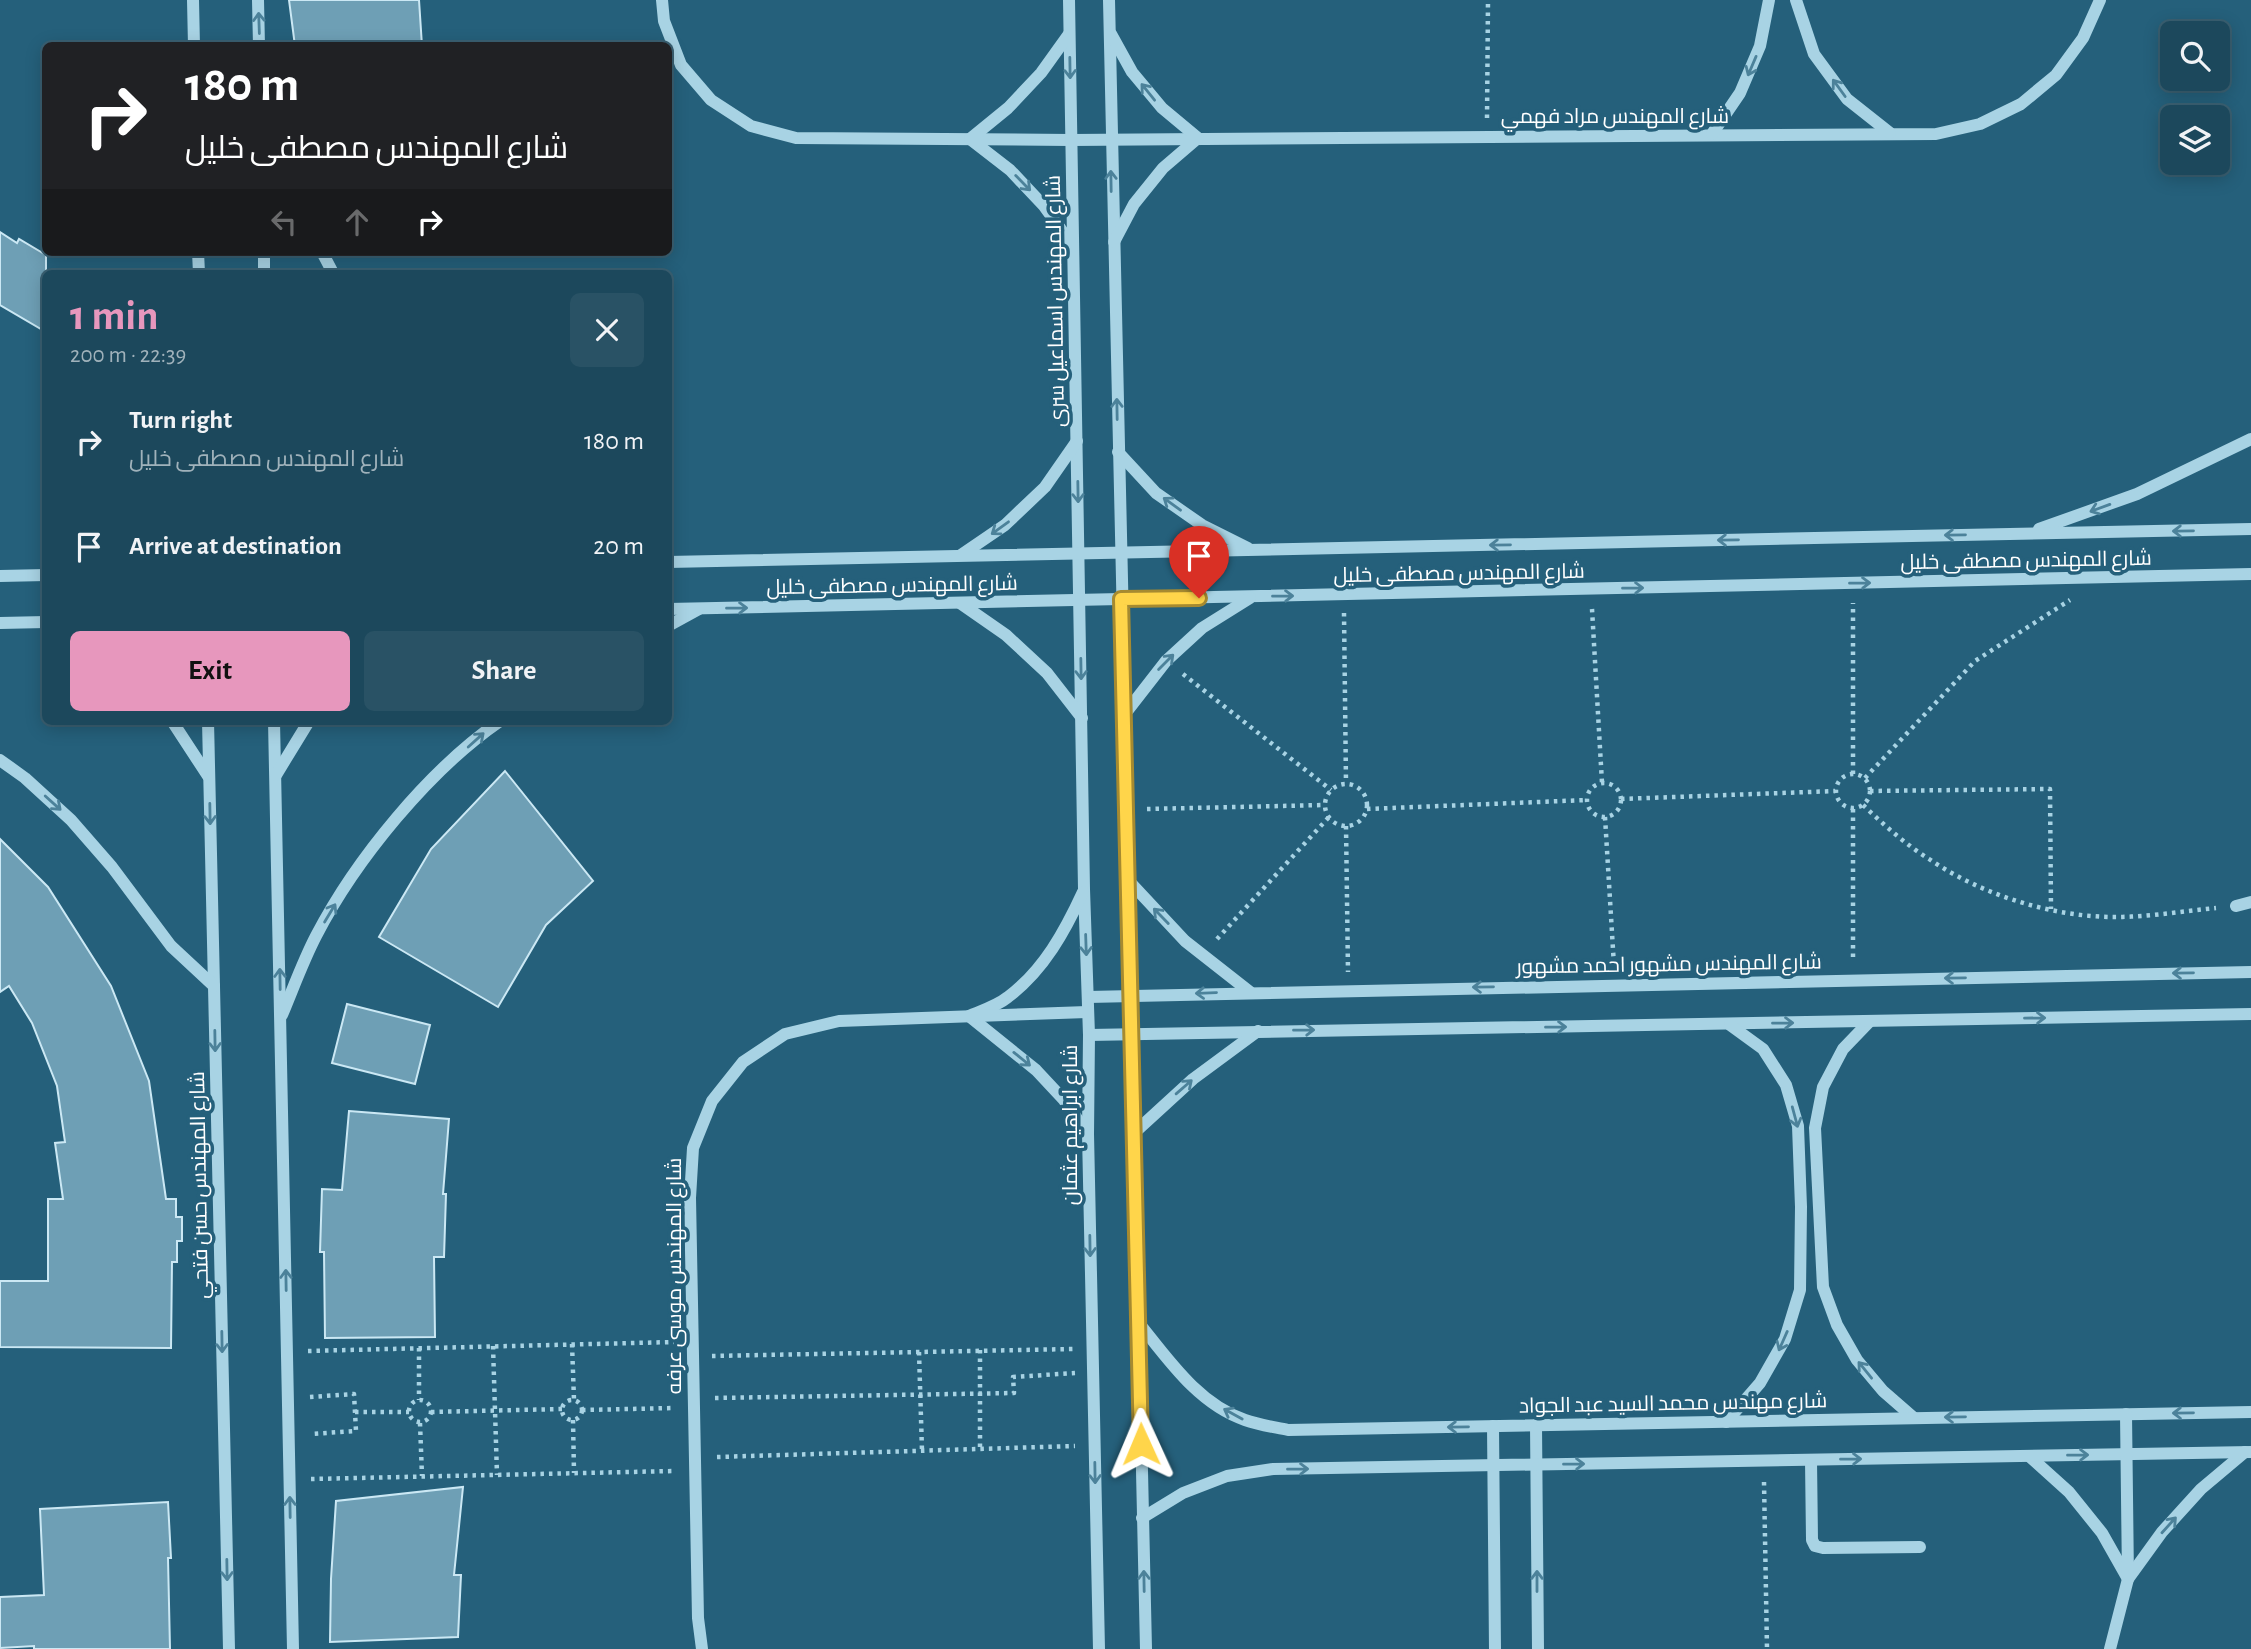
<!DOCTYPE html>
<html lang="en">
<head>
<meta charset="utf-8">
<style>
  :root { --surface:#1c485c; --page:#295265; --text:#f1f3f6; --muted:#a0b2bb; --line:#3a6072; --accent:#e797bd }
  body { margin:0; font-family:"Alegreya Sans",Cairo,sans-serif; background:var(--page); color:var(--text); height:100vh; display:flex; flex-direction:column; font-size:26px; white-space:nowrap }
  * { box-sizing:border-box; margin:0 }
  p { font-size:23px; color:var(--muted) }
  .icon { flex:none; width:38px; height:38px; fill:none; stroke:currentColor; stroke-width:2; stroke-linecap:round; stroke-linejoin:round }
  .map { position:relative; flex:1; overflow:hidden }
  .side { position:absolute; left:42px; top:270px; width:630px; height:455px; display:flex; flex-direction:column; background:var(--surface); border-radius:10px; box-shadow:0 4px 18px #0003,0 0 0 2px var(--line) }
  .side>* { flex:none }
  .guide { position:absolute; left:42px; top:42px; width:630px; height:214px; border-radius:10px; box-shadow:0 4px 18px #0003,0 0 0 2px var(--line); background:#202124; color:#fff; overflow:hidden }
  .tools { position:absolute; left:2160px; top:21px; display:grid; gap:14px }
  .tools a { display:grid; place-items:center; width:70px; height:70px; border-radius:10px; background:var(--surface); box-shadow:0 4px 18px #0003,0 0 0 2px var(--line); font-size:35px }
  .pin { position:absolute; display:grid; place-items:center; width:60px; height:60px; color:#fff; margin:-72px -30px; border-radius:50% 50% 50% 0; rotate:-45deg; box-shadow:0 0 7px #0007 }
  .pin .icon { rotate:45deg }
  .me { position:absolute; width:77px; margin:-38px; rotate:359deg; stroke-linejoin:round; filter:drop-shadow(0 0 5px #0008) }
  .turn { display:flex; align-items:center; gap:24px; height:147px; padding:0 28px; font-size:32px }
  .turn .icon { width:91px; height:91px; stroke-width:2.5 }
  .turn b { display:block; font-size:49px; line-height:60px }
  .lanes { display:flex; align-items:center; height:66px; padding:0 28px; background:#0003; justify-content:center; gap:35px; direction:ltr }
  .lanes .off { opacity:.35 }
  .round { display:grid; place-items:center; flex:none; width:74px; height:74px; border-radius:10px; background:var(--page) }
  .headline { display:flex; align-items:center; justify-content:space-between; height:119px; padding:0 28px }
  h1 { font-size:42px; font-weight:700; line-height:52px; color:var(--accent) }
  .cta { display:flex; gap:14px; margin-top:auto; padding:14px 28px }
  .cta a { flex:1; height:80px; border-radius:10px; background:var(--accent); color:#111; font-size:28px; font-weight:700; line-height:80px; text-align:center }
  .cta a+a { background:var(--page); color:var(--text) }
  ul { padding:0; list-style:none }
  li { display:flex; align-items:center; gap:21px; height:105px; padding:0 28px }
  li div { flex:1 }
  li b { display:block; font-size:26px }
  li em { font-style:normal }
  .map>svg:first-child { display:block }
  .building { fill:#6e9fb5; stroke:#cbe8f4; stroke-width:2 }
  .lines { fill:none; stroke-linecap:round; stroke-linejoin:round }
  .path { stroke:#a8d3e4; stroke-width:4.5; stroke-dasharray:3.5 5; stroke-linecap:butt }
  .minor { stroke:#a8d3e4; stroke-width:12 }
  .oneway { stroke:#4c829a }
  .route-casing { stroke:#a68a30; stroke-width:18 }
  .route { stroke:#ffd54a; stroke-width:12 }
  .labels { text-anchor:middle; stroke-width:7; stroke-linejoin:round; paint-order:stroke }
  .street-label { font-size:21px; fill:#fff; stroke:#25607b }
</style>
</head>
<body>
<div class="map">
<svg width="2251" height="1649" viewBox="0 0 2251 1649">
  <rect width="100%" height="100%" fill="#25607b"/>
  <g class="building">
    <polygon points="289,0 419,0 422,46 295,46"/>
    <polygon points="0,232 17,243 19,239 46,255 46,332 0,305"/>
    <polygon points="505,771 593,881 546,925 498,1007 379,937 431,849"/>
    <polygon points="0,839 48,887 111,986 149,1081 166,1199 176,1199 176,1217 182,1217 182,1241 177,1241 177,1262 172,1262 171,1348 0,1347 0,1281 48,1281 48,1199 63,1199 55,1143 65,1142 57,1086 32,1023 9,986 0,992"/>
    <polygon points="347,1004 430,1025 415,1084 332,1063"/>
    <polygon points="349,1111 449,1119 443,1194 446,1194 444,1257 434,1257 435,1337 325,1338 324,1252 320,1252 322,1189 342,1190"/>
    <polygon points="463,1487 454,1575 461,1575 458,1637 330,1642 331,1579 336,1501"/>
    <polygon points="168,1502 171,1558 168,1558 170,1649 34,1649 34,1646 0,1648 0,1597 44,1595 40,1509"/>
  </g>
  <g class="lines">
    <g class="path">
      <polyline points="1487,118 1488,0"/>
      <polyline points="1592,609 1602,783"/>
      <polyline points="1344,613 1346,783"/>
      <polyline points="1183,674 1331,790"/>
      <circle cx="1853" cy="791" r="17"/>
      <polyline points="1853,774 1853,603"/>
      <polyline points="1865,778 1975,661 2070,600"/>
      <circle cx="1604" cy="800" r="17"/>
      <circle cx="1346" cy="805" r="21"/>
      <polyline points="1870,791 2050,789 2051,909"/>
      <polyline points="1621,799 1835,791"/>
      <path d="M1863,805C1884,825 1905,844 1929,859C1982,895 2052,917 2115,917C2149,917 2183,911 2216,908"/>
      <polyline points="1147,809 1325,805"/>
      <polyline points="1367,809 1587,800"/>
      <polyline points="1853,809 1853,962"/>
      <polyline points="1605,817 1614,966"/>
      <polyline points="1346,826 1348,972"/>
      <polyline points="1217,939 1329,817"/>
      <polyline points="572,1344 574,1400"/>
      <polyline points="493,1346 497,1475"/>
      <polyline points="419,1348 419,1400"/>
      <polyline points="980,1350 980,1449"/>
      <polyline points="308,1351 674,1342"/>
      <polyline points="919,1352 922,1451"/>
      <polyline points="712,1356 1074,1349"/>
      <polyline points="310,1397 354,1394 356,1431 310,1434"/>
      <polyline points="715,1398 1014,1393 1013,1377 1075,1373"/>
      <circle cx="420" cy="1411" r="11"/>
      <circle cx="572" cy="1410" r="10"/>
      <polyline points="582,1410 675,1408"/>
      <polyline points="355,1412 409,1412"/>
      <polyline points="431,1412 562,1409"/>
      <polyline points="573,1420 574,1473"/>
      <polyline points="420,1423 422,1476"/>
      <polyline points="717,1457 1075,1446"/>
      <polyline points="311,1479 674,1471"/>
      <polyline points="1764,1482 1767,1649"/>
    </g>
    <g class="minor">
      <polyline points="193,0 194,46"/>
      <polyline points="258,0 259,46"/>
      <polyline points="662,0 664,21 681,65 711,100 751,126 796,138 1071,140 1936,134 1980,124 2021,104 2056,75 2083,38 2100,0"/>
      <polyline points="1069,0 1084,889 1089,1035 1088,1134 1099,1649"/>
      <polyline points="1109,0 1146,1649"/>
      <polyline points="1796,0 1814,54 1847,99 1890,133"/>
      <polyline points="1069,34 1041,73 1008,108 970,139 1010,170 1044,206 1073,246"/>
      <polyline points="1111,34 1132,72 1162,108 1198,138 1163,168 1134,204 1114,242"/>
      <polyline points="1712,134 1740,93 1760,46 1769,0"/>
      <polyline points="198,252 199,273"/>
      <polyline points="264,252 264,273"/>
      <polyline points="322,252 333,273"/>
      <polyline points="1118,452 1156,493 1202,525 1248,548"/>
      <polyline points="2039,529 2137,494 2251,439"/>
      <polyline points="961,555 1005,525 1045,487 1077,441"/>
      <polyline points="668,562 2251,529"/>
      <polyline points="0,576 46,575"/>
      <polyline points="960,603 1006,635 1047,673 1082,718"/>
      <polyline points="668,609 2251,574"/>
      <polyline points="0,623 46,622"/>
      <polyline points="668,626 699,609"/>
      <polyline points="1124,715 1166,661 1202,628 1250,598"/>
      <polyline points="172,721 208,776"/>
      <polyline points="208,721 229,1649"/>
      <polyline points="274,721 293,1649"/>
      <polyline points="0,760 25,778 71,820 112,867 171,946 214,986"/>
      <polyline points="276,775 309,721"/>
      <polyline points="1128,880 1185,941 1250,992"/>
      <path d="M1083,892C1065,931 1044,970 1008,997C997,1006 981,1011 969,1016L1036,1070L1064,1100L1087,1133"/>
      <polyline points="2236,906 2251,902"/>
      <polyline points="1088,997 2251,972"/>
      <path d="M282,1015C293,989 303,961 316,936C356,859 429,770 500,721"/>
      <polyline points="1869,1022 1843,1049 1823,1087 1815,1128 1823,1287 1837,1325 1857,1360 1883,1391 1914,1418"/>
      <polyline points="1089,1035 2251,1014"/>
      <polyline points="1134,1133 1193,1079 1258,1031"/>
      <path d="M1138,1322C1168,1359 1198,1404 1245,1420C1259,1425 1274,1427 1288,1430L2251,1412"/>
      <polyline points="1726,1422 1760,1383 1785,1339 1800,1290 1801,1207 1798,1126 1786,1085 1763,1049 1730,1025"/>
      <polyline points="1536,1425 1538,1649"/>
      <polyline points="1493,1426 1495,1649"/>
      <polyline points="2029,1456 2069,1492 2102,1533 2128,1579 2162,1532 2201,1489 2245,1452"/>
      <polyline points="1811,1460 1812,1540 1815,1546 1823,1548 1920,1547"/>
      <polyline points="1142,1518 1183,1493 1227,1476 1273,1469 2251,1452"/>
      <polyline points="702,1649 698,1618 690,1198 693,1148 712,1101 743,1062 785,1034 839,1021 1087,1012"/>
      <polyline points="2110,1649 2128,1579 2126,1414"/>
    </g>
  </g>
  <defs><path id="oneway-shaft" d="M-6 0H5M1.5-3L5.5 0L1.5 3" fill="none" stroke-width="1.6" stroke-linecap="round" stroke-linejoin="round" transform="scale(1.75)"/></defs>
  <g class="oneway">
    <use href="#oneway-shaft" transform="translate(259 23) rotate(-92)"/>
    <use href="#oneway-shaft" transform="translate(1752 66) rotate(113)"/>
    <use href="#oneway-shaft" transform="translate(1070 68) rotate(89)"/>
    <use href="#oneway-shaft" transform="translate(1839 88) rotate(-126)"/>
    <use href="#oneway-shaft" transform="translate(1148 92) rotate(-129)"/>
    <use href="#oneway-shaft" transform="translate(1111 181) rotate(-91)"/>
    <use href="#oneway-shaft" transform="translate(1023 183) rotate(46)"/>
    <use href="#oneway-shaft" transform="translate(1117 409) rotate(-91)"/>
    <use href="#oneway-shaft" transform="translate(1078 492) rotate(89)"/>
    <use href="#oneway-shaft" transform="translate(1172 504) rotate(-144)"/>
    <use href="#oneway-shaft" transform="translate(2100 508) rotate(160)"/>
    <use href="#oneway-shaft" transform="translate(1000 528) rotate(144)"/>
    <use href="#oneway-shaft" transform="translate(2183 531) rotate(179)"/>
    <use href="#oneway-shaft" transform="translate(1955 535) rotate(179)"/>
    <use href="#oneway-shaft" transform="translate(1728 540) rotate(179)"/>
    <use href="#oneway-shaft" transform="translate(1500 545) rotate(179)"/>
    <use href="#oneway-shaft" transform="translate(1860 583) rotate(-1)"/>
    <use href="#oneway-shaft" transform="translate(1633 588) rotate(-1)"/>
    <use href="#oneway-shaft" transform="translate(1283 596) rotate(-1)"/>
    <use href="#oneway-shaft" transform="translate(737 608) rotate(-1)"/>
    <use href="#oneway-shaft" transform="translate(1166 662) rotate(-45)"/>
    <use href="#oneway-shaft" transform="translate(1081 669) rotate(89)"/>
    <use href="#oneway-shaft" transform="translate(476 740) rotate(-42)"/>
    <use href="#oneway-shaft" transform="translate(53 803) rotate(42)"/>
    <use href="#oneway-shaft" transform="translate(210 814) rotate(89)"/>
    <use href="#oneway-shaft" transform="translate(330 913) rotate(-59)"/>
    <use href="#oneway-shaft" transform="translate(1161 916) rotate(-134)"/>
    <use href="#oneway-shaft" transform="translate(1086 945) rotate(88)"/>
    <use href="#oneway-shaft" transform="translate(2183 973) rotate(179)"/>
    <use href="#oneway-shaft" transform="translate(1955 978) rotate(179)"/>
    <use href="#oneway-shaft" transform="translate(280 979) rotate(-91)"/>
    <use href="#oneway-shaft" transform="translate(1483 987) rotate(179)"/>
    <use href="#oneway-shaft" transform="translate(1206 993) rotate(178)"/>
    <use href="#oneway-shaft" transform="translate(2035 1018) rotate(-1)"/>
    <use href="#oneway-shaft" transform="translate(1783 1023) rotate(-1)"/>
    <use href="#oneway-shaft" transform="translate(1556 1027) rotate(-1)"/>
    <use href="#oneway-shaft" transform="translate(1304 1030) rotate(-1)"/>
    <use href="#oneway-shaft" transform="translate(215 1041) rotate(89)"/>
    <use href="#oneway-shaft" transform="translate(1022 1059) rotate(39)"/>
    <use href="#oneway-shaft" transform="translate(1184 1087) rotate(-41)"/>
    <use href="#oneway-shaft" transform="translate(1795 1117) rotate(75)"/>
    <use href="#oneway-shaft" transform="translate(1090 1246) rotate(89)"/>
    <use href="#oneway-shaft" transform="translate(286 1280) rotate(-91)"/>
    <use href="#oneway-shaft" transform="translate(1783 1341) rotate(114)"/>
    <use href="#oneway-shaft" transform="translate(222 1342) rotate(89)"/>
    <use href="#oneway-shaft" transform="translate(1865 1370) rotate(-129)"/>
    <use href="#oneway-shaft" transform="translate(2183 1413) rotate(179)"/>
    <use href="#oneway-shaft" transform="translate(1233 1414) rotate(-151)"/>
    <use href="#oneway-shaft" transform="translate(1955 1417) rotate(179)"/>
    <use href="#oneway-shaft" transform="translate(1458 1427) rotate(179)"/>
    <use href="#oneway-shaft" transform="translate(2078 1455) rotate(-1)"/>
    <use href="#oneway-shaft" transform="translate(1851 1459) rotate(-1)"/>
    <use href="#oneway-shaft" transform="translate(1574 1464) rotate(-1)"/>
    <use href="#oneway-shaft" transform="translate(1298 1469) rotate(-1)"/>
    <use href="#oneway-shaft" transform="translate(1095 1473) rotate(89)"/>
    <use href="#oneway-shaft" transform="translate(290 1507) rotate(-91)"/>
    <use href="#oneway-shaft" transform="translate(2169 1525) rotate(-48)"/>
    <use href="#oneway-shaft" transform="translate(227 1570) rotate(89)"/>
    <use href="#oneway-shaft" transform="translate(1144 1581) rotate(-91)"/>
    <use href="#oneway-shaft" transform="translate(1537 1581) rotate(-90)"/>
  </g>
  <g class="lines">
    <g class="route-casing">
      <polyline id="route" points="1141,1444 1121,599 1199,598"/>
    </g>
    <use href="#route" class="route"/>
  </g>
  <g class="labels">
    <g class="street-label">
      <text x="1615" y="123">شارع المهندس مراد فهمي</text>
      <text transform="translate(1055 301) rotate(-91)" y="7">شارع المهندس اسماعيل سرى</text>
      <text transform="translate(2026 560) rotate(-1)" y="7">شارع المهندس مصطفى خليل</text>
      <text transform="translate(1459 573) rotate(-1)" y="7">شارع المهندس مصطفى خليل</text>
      <text transform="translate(892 585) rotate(-1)" y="7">شارع المهندس مصطفى خليل</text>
      <text transform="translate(1669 964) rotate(-1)" y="7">شارع المهندس مشهور احمد مشهور</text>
      <text transform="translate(1070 1125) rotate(-90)" y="7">شارع ابراهيم عثمان</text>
      <text transform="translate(199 1185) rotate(-91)" y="7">شارع المهندس حسن فتحي</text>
      <text transform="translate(674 1276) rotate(-90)" y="7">شارع المهندس موسى عرفه</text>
      <text transform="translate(1673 1403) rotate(-1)" y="7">شارع مهندس محمد السيد عبد الجواد</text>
    </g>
  </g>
</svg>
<div class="tools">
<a><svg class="icon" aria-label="search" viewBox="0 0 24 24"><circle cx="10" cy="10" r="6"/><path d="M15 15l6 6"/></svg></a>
<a><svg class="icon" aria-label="layers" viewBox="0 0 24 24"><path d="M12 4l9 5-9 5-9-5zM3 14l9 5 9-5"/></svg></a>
</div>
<div class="pin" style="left:1199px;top:598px;background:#d93025"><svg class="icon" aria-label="arrive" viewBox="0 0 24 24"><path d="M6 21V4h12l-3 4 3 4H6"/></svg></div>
<svg class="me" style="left:1141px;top:1444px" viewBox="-20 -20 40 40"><path d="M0-17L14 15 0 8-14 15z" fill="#ffd54a" stroke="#fff" stroke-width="4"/></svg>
<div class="guide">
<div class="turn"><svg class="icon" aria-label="right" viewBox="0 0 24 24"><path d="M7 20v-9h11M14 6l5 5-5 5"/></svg><div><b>180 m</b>شارع المهندس مصطفى خليل</div></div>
<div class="lanes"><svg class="icon off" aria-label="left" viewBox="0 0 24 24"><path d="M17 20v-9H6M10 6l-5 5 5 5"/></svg><svg class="icon off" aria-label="ahead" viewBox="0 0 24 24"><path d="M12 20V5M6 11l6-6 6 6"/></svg><svg class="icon" aria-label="right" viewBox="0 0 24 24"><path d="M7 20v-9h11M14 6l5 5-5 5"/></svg></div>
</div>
<section class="side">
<div class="headline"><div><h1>1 min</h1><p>200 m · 22:39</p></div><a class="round"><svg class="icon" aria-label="close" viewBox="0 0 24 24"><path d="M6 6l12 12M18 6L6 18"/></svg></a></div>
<ul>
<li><svg class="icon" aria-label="right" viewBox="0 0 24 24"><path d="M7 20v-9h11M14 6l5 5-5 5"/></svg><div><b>Turn right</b><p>شارع المهندس مصطفى خليل</p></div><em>180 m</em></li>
<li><svg class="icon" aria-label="arrive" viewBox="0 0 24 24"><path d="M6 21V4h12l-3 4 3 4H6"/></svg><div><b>Arrive at destination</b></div><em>20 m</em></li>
</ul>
<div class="cta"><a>Exit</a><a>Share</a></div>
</section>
</div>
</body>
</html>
